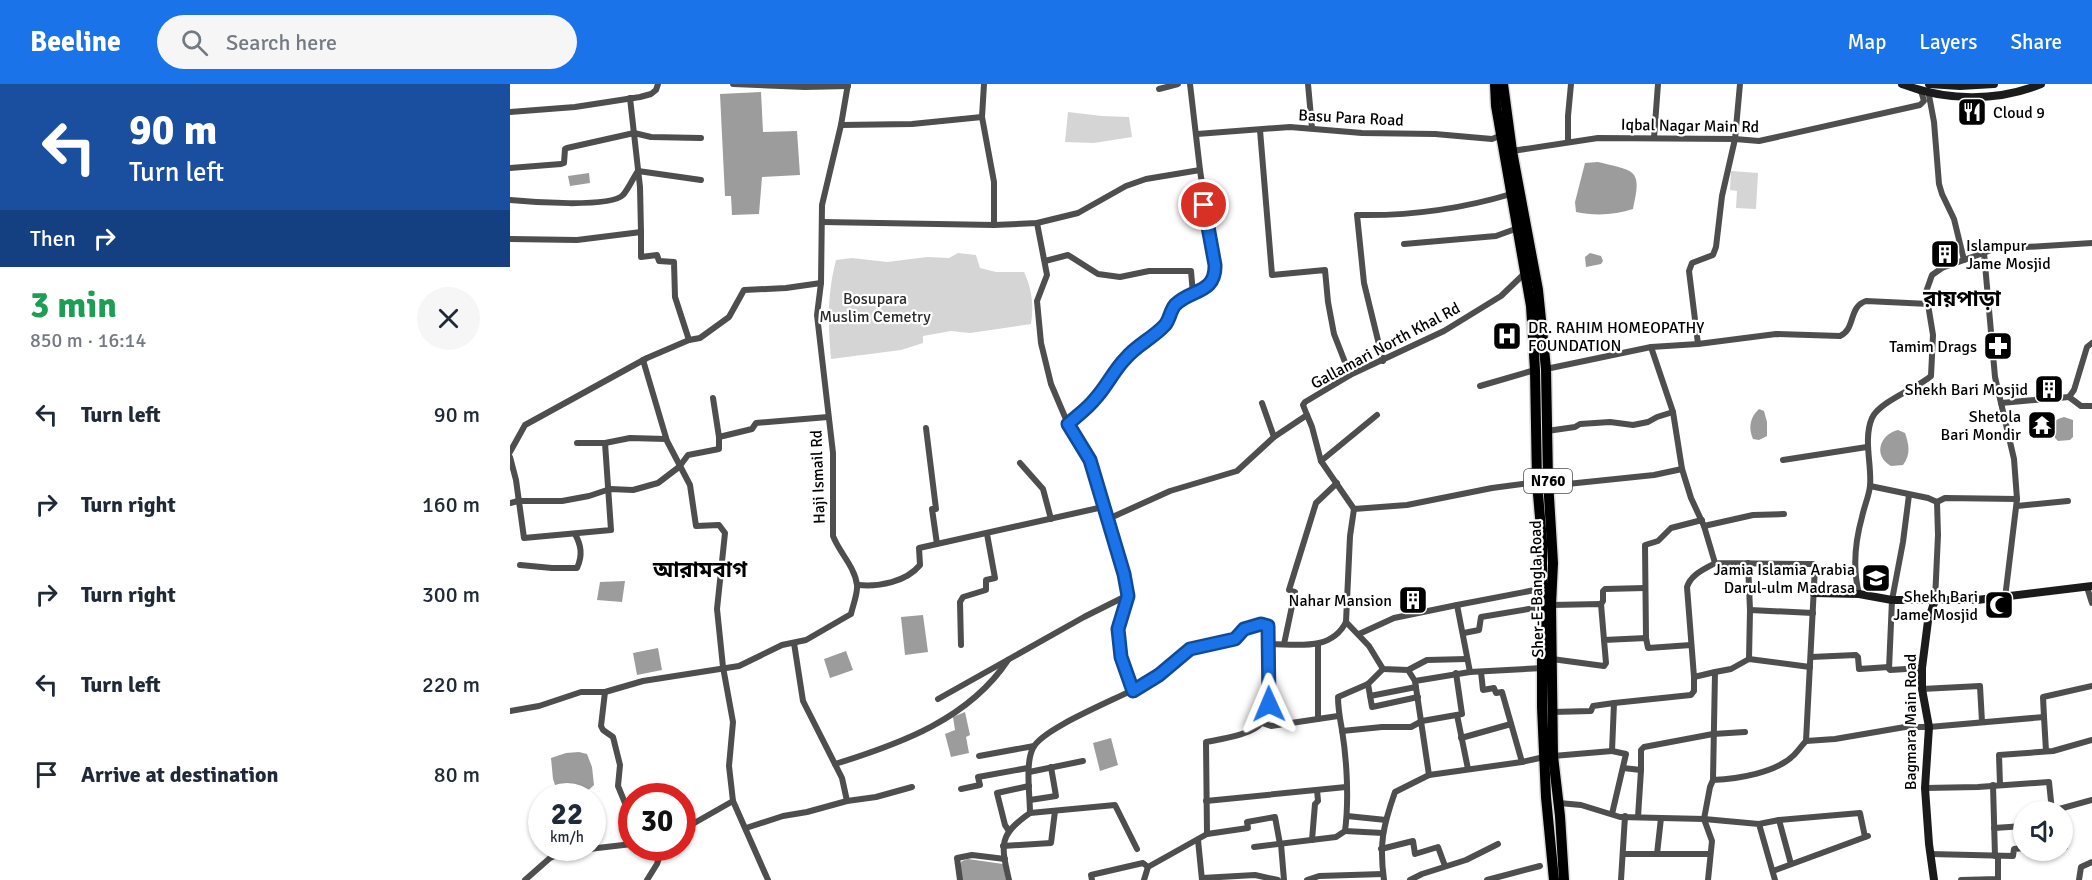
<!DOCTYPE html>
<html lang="en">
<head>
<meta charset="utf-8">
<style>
  :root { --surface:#fff; --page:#f6f6f7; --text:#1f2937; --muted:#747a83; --accent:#1a73e8 }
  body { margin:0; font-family:Signika,"Noto Sans Bengali",sans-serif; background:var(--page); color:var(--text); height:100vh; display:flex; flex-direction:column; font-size:22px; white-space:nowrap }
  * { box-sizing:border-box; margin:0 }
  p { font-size:20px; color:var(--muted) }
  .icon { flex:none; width:33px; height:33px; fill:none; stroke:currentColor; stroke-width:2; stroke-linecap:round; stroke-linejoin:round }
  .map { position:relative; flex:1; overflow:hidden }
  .panel { display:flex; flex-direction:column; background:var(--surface); width:510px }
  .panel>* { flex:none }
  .guide { background:#1a4fa0; color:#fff; overflow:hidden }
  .tools { position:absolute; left:1503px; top:717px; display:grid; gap:12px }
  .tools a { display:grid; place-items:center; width:60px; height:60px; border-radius:50%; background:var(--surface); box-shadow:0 2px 4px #0004; font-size:30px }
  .speed { position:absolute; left:18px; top:699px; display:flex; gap:12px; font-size:30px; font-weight:700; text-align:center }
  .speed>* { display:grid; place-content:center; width:78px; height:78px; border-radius:50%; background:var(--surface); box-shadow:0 2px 4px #0004; line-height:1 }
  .speed small { font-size:15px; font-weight:400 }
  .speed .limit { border:9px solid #d22; background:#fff; color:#111 }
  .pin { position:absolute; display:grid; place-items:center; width:51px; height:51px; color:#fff; margin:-26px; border:3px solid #fff; border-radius:50%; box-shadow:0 2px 6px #0007 }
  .me { position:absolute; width:66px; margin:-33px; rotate:359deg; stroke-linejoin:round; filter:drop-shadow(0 0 4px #0008) }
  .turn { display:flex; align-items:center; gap:21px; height:126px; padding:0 30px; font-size:27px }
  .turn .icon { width:78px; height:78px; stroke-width:2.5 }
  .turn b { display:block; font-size:42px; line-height:51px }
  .then { display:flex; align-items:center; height:57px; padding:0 30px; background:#0003; gap:12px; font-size:22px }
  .round { display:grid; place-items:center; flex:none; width:63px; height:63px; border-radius:32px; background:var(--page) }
  .headline { display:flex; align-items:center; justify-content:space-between; height:102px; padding:0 30px }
  h1 { font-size:36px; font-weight:800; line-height:45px; color:#1e9e55 }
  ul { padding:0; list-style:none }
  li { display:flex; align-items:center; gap:18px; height:90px; padding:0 30px }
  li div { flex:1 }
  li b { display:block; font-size:22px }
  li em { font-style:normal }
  header { display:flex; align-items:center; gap:36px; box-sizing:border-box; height:84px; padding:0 30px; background:var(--accent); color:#fff }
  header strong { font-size:28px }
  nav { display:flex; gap:33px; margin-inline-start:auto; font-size:21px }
  .search { width:420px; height:54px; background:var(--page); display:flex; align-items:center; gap:15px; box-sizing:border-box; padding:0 21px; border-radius:33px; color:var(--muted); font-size:22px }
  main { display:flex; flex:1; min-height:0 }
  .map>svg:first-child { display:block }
  .green { fill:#d5d5d5 }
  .water { fill:#9c9c9c }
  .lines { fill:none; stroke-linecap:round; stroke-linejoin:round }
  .highway-casing { stroke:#dbdbdb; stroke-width:13 }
  .street { stroke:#4e4e4e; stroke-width:6 }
  .secondary { stroke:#1b1b1b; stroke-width:8 }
  .highway { stroke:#000; stroke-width:10 }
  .route-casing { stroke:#114b97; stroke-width:15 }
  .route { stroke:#1a73e8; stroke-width:10 }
  .labels { text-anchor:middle; stroke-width:4.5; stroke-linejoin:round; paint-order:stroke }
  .shield { fill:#fff; stroke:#4c4c4c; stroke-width:1.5 }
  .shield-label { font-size:15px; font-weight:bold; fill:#000 }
  .poi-label { font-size:16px; fill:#000; stroke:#fff; text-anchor:end }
  .street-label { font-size:16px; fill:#000; stroke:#fff }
  .park-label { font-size:16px; fill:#2c2c2c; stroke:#fff }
  .district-label { font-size:22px; font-weight:bold; fill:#000; stroke:#fff }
</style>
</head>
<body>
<header>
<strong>Beeline</strong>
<div class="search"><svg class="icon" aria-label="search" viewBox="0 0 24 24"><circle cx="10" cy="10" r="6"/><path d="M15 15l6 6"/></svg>Search here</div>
<nav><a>Map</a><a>Layers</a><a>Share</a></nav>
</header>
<main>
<section class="panel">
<div class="guide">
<div class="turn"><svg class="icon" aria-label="left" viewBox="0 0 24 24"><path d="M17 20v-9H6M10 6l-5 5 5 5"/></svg><div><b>90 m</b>Turn left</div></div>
<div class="then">Then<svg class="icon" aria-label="right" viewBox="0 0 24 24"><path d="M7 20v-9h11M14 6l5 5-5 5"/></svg></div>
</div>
<div class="headline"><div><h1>3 min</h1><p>850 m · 16:14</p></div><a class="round"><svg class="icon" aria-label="close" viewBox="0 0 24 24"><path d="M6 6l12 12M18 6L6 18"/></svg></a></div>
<ul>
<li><svg class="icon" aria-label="left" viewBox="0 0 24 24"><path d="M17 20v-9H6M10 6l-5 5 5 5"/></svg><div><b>Turn left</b></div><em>90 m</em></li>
<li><svg class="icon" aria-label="right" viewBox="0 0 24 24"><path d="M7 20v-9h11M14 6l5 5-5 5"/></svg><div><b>Turn right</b></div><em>160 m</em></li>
<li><svg class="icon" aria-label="right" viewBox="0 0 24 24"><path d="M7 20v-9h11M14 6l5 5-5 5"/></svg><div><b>Turn right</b></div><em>300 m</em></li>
<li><svg class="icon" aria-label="left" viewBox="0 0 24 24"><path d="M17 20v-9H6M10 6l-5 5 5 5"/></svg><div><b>Turn left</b></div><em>220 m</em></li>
<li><svg class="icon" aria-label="arrive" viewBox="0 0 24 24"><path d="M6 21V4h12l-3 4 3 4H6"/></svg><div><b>Arrive at destination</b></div><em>80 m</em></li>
</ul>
</section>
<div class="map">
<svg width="1582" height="796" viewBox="0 0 1582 796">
  <rect width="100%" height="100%" fill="#fff"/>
  <g class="green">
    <polygon points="558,28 592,32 619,33 622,53 584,59 555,58"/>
    <polygon points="1221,87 1248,89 1246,125 1226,124 1227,107 1220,106"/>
    <path d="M448,169L466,171L470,184L486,188H514C522,205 524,222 521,240L460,249L441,247L413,252V259L391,266L321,275C318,240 317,211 326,176L342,174L377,178L417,173L439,174Z"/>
  </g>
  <g class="water">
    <polygon points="251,8 253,48 287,47 290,91 252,93 249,130 222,131 221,112 215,112 210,10"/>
    <path d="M1088,78C1124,87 1133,84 1123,125C1106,131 1084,132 1066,128L1065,118L1075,79Z"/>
    <polygon points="79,89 80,99 60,102 58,92"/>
    <polygon points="1080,169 1091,172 1093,177 1091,180 1076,183 1075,173"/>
    <path d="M1249,325L1254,327L1257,338V352L1249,356L1243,355C1238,344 1240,333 1249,325Z"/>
    <polygon points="1554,333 1563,336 1563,353 1560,356 1548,357 1545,354 1544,338 1548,335"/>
    <path d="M1388,346L1395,349C1399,361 1401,370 1393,381L1381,382C1363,372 1369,351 1388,346Z"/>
    <polygon points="115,497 112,518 87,516 90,498"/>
    <polygon points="413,531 418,568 395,571 391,533"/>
    <polygon points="148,564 152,586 127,591 123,569"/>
    <polygon points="336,567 343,586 320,594 314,575"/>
    <polygon points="455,628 460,651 456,653 459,669 441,673 435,650 445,646 443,633"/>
    <polygon points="601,654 608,681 590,687 583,659"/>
    <path d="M69,668L77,670L82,683L84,701C71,714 66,713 49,712L43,695L41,674L56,669Z"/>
    <polygon points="458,775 493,780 496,796 451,796 450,780 452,777"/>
  </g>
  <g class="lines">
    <g class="highway-casing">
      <g id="highway">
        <polyline points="985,0 986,22 1021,222 1025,286 1027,398 1032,457 1032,623 1036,713 1044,796"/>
        <polyline points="993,0 1002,67 1028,206 1036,285 1038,396 1043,479 1041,521 1043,672 1050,732 1054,796"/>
      </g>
    </g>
    <g class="street">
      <polyline points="223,0 295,3 338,2"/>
      <polyline points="474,0 472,33 484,98 484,141"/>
      <polyline points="798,0 802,44"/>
      <polyline points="649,5 668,0"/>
      <polyline points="1418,6 1424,38 1429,100 1432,110 1444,135 1454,176"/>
      <polyline points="123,14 120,14 130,103 131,148"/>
      <polyline points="0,28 65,23 130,13 141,10 146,6 148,0"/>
      <polyline points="331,41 402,40 472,33"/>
      <polyline points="750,46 762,191 815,186 818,218 824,250 840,291"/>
      <polyline points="687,50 780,43 852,49 925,50 982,55 992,51"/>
      <polyline points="1144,54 1148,0"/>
      <polyline points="1058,58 1058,32 1061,0"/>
      <polyline points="1002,67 1088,54 1225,55 1249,57 1410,21 1414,17 1411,7"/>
      <polyline points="0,84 51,80 54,79 55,65 57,64 124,49 141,53 191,54"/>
      <path d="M0,116C20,118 100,124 113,111C119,104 123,94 128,87L191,96"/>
      <polyline points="312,138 484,141 527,139 568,129 616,102 636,95 690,86"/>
      <polyline points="527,139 537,191 527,217 531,259 541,300 558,340"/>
      <polyline points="0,155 67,156 131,148 131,173 147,171 149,177 164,178 165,213 179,256"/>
      <polyline points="894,160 986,152 1008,144"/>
      <polyline points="1474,169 1485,293 1504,375 1507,415 1495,514"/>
      <polyline points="535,177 558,171 588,190 610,193 639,187 681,187 683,210"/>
      <polyline points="1188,260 1179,187 1182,179 1203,171 1206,163 1212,112 1225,55 1230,0"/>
      <polyline points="1141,263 1163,328 1172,385 1181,414 1194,442 1205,479 1299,480 1303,480 1305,483 1296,657"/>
      <polyline points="133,276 157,357 180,401 186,442 209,441 215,449 207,525 213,583 223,638 219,682 223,717 172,746"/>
      <path d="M873,277L854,199L847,131C900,132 951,125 1001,110"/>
      <path d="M1036,285L1141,263L1188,260L1266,250L1330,252C1346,245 1338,223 1356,217L1419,220"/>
      <polyline points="970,302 1025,286"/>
      <polyline points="1559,313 1571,322 1582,322"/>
      <polyline points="203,314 209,353"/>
      <polyline points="752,319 764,353"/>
      <polyline points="1491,319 1559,313 1564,306 1577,263 1582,259"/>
      <polyline points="797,331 802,343 811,377 844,425 897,421 982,404 1027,398"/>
      <polyline points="416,344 426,425 422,425 427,460"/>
      <polyline points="1037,347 1065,343 1070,340 1100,338 1123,341 1138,338 1147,333 1163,328"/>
      <polyline points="67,359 95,359 120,354 156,355"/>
      <polyline points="0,368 15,341 137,274 179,256 190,254 219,233 234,206 276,204 311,199"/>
      <polyline points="0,373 6,396 14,454 101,446 95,359"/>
      <polyline points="1273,376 1357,363"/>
      <polyline points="811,377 867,331"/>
      <polyline points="510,379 533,405 541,435"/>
      <polyline points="1038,402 1144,391 1172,385"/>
      <polyline points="1360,402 1418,414 1427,418"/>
      <polyline points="1399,411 1393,458 1382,516 1379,585 1380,586 1412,584"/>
      <polyline points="0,419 8,417 52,417 79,412 100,405 123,406 148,399 169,383 178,371 209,365 209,353 242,345 246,339 318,333"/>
      <polyline points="1507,422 1558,417"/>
      <polyline points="598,435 660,407 727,387 764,353 797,331 793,321 795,318 842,290 934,247 991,212 1015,189"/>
      <polyline points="1194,442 1243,431 1274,430"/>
      <polyline points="1238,479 1240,526"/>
      <path d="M10,481L42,484H67C73,471 71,461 65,450"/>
      <path d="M348,501C369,503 396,498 410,481L409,464L593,423"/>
      <polyline points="1577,503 1582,519"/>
      <path d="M1349,510C1343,486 1345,458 1352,433C1354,423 1359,412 1360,402C1362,381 1353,355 1362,334C1370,317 1408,304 1421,292L1423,251L1416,208L1422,191L1432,184L1484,165L1582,159"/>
      <polyline points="1425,516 1428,451 1427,418 1435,414 1507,415"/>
      <polyline points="1091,520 1093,517 1093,507 1095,505 1135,504"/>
      <polyline points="1041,521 1091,520 1094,556"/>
      <polyline points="836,538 859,562 873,585 898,586 905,597 960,588 1033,584"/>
      <polyline points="954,549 969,546 971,533 1031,523"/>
      <polyline points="849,550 884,534 947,521"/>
      <polyline points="1136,554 1135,461 1148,457 1161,444 1192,436"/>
      <path d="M758,558V560C786,560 821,568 836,538L840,452L844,425"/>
      <polyline points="284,559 293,617 332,694 337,717"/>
      <polyline points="774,560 785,508 779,506 806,419 827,399"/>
      <polyline points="451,561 450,518 453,513 476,506 476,496 485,494 477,450"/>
      <polyline points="1301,573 1346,571 1348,573 1349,585 1379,583"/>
      <polyline points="1042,575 1094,582 1096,579 1094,556 1136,554 1138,564 1181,561"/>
      <polyline points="1239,575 1240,526 1303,529"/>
      <path d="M873,585L858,600L828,613C828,625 830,635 832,646C837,677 839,717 835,747L873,749"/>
      <polyline points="898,586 917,576 957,575"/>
      <polyline points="960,588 947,521 1030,505"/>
      <polyline points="971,588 973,606 984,604 986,609 992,608 1012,678"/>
      <polyline points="1205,588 1221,585 1239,575 1300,583"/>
      <polyline points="905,597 919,691"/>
      <polyline points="858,600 862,623 908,613"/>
      <polyline points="1412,605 1470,602 1472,638"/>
      <polyline points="623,607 611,573 608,545 618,511 614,490 580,376 558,340 585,316 613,277 627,262 647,249 656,241 667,219 693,205 701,197 705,190 690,86 680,0"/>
      <polyline points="95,608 91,642 93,646 103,653 110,681 108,702 115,719 122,744"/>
      <polyline points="860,612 906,603"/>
      <polyline points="428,615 574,533 618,511"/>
      <path d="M0,627L29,622L71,608H95L133,597L229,582L272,561L296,556L341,530C343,521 348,509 347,501C345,483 329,468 323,452V369L307,231L311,199L312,121L331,41L338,0"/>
      <polyline points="1042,628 1081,627 1083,622 1104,619"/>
      <polyline points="947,631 958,685"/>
      <polyline points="1534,633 1536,667"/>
      <polyline points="808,635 808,561"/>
      <polyline points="752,639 761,642 828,632"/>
      <polyline points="832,647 872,643 901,643 912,637 952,630 946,589"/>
      <polyline points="951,654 1001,640"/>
      <polyline points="1102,667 1116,670 1102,730"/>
      <polyline points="469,672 524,662"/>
      <polyline points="1043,672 1102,667 1104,619 1181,611 1184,607 1184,593"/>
      <path d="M325,680C390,660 459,635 498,576"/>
      <polyline points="1113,684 1131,686 1128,733"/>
      <polyline points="1131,686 1131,666 1134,663 1203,650 1235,648"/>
      <polyline points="519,688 573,677"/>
      <path d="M1203,696L1205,588L1184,593L1177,503C1181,490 1195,485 1205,479"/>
      <polyline points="1483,701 1485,772"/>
      <polyline points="1490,701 1489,671 1543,667 1582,656"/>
      <polyline points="1415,704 1468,703 1539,698 1542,727 1582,716"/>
      <polyline points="451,705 470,701 468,693 518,684"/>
      <polyline points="520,716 546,712 541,683"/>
      <polyline points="223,717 258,796"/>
      <polyline points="696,717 836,703"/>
      <polyline points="1049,719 1071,721 1110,733 1194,735 1249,740 1265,796"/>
      <polyline points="520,729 605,721 627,765"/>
      <polyline points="837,732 876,736"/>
      <polyline points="1269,736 1281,780"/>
      <polyline points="1249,740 1269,736 1350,729 1355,753"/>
      <polyline points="236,744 273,732 297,728 337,717 366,713 402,703"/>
      <polyline points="1484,744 1514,742"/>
      <polyline points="499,747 495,741 487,709 519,702"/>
      <polyline points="697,750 738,744 737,738 765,733 770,760"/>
      <polyline points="688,756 692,796"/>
      <polyline points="802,756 805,720 808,717 807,706"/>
      <polyline points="771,760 774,796"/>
      <polyline points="493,762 541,759 545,727"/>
      <polyline points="744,763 826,753 835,747"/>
      <polyline points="1552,763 1555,763"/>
      <polyline points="871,765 903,757 905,770 928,763 935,782"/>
      <polyline points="1113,770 1200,770"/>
      <polyline points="1147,770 1151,734"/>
      <polyline points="1420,770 1503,772 1504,765 1514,764"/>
      <polyline points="1263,787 1358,752"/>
      <polyline points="692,794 745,791 768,796"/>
      <polyline points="15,796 40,774 53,768 122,760"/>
      <polyline points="137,796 147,780 152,764"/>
      <polyline points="450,796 447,774 462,771 495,775"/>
      <path d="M499,796C491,761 488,751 520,729C520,712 515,679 523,664C533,643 613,613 636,599L649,591L680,565L725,555L734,545L751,540L758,542C758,564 764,623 752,638C743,651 711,655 696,658L697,750L638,783L634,796"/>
      <polyline points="582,796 581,791 633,779 638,783"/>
      <polyline points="797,796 809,792 873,790"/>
      <path d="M874,796C869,760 873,742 885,708L919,691L1012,678L1034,673"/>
      <polyline points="900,796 912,790 956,776 988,760"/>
      <polyline points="977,796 1030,782"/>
      <polyline points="1111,796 1115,732"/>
      <path d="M1198,796L1202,757L1194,735L1200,703L1203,696C1227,695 1266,689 1284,671C1288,667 1292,661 1296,657L1325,655L1395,643H1419L1534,633L1533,613L1582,602"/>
      <polyline points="1451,796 1488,795 1488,772"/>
      <polyline points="1569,796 1571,783 1582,778"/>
    </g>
    <g class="secondary">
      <path d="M1392,0C1436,17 1487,18 1531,0"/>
      <polyline points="1419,0 1450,2 1484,0"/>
      <polyline points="1304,509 1349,510 1382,516 1467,516 1582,502"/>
      <polyline points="1424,796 1419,760 1415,704 1419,643 1412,605 1412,584 1418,537 1425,516"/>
    </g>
    <use href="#highway" class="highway"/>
  </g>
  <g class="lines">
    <g class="route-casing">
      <path id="route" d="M694,121L705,181C706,210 680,205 665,221C660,227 660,235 655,241C643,254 627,261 616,274C604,286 597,302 585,315C578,324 567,332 558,340L580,376L614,490L618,512L608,545L611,573L623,607L649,591L680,565L725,555L734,545L751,540L758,542L759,620"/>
    </g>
    <use href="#route" class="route"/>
  </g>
  <defs>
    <g id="restaurant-square" transform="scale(1.5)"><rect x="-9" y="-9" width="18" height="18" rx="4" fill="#000" stroke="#fff"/><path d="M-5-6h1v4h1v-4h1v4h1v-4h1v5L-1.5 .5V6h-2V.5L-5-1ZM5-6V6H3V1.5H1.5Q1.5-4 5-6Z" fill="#fff"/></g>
    <g id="building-square" transform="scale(1.5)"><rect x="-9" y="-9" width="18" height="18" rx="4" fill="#000" stroke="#fff"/><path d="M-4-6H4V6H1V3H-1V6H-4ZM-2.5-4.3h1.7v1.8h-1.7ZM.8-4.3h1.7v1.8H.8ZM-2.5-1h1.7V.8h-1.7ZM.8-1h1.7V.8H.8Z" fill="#fff"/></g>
    <g id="hospital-square" transform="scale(1.5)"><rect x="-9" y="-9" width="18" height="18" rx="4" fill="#000" stroke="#fff"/><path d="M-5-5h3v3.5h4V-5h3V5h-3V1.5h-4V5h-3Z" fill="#fff"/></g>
    <g id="pharmacy-square" transform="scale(1.5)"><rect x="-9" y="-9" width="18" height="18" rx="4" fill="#000" stroke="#fff"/><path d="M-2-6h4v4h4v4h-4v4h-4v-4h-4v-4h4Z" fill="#fff"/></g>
    <g id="temple-square" transform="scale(1.5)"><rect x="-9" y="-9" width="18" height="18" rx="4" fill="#000" stroke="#fff"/><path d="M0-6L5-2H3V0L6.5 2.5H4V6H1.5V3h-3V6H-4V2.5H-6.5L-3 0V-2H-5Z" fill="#fff"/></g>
    <g id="school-square" transform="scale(1.5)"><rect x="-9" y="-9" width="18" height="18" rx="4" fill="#000" stroke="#fff"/><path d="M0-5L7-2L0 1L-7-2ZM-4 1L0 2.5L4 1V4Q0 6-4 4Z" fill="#fff"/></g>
    <g id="mosque-square" transform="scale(1.5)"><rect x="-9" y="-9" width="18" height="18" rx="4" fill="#000" stroke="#fff"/><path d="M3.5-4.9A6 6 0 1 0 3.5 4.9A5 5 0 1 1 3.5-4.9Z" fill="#fff"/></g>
  </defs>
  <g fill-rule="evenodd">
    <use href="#restaurant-square" x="1462" y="28"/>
    <use href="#building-square" x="1435" y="170"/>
    <use href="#hospital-square" x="997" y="252"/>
    <use href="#pharmacy-square" x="1488" y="262"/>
    <use href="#building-square" x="1539" y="305"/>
    <use href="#temple-square" x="1532" y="341"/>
    <use href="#school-square" x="1366" y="494"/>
    <use href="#building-square" x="903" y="516"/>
    <use href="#mosque-square" x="1489" y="521"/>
  </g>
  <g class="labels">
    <rect class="shield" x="1014" y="385" width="48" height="24" rx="4.5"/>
    <g class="shield-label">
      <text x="1038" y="402">N760</text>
    </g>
    <g class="poi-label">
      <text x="1483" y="34" text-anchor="start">Cloud 9</text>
      <text x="1456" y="167" text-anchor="start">Islampur<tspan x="1456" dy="18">Jame Mosjid</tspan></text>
      <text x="1018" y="249" text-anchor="start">DR. RAHIM HOMEOPATHY<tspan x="1018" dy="18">FOUNDATION</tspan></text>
      <text x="1467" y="268">Tamim Drags</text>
      <text x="1518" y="311">Shekh Bari Mosjid</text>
      <text x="1511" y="338">Shetola<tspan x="1511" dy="18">Bari Mondir</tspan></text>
      <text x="1345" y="491">Jamia Islamia Arabia<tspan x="1345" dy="18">Darul-ulm Madrasa</tspan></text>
      <text x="1468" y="518">Shekh Bari<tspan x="1468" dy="18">Jame Mosjid</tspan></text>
      <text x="882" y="522">Nahar Mansion</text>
    </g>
    <g class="street-label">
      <text transform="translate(841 33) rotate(3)" y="6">Basu Para Road</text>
      <text transform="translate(1180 41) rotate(1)" y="6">Iqbal Nagar Main Rd</text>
      <text transform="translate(875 261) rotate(-28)" y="6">Gallamari North Khal Rd</text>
      <text transform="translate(307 393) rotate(-92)" y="6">Haji Ismail Rd</text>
      <text transform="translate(1026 505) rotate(-91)" y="6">Sher-E-Bangla Road</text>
      <text transform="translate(1400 638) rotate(-90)" y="6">Bagmara Main Road</text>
    </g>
    <g class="park-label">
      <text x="365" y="220">Bosupara<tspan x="365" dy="18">Muslim Cemetry</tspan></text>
    </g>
    <g class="district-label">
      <text x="1452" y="222">রায়পাড়া</text>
      <text x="190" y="493">আরামবাগ</text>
    </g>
  </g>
</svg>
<div class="tools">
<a><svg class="icon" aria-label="sound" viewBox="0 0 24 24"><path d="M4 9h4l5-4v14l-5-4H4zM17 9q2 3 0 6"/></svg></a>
</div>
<div class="speed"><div>22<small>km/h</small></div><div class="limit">30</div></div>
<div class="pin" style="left:694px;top:121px;background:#d93025"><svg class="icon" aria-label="arrive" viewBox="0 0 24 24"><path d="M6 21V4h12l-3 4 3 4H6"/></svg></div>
<svg class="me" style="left:759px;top:620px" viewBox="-20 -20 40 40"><path d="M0-17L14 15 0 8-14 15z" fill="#1a73e8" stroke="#fff" stroke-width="4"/></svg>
</div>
</main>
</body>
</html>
